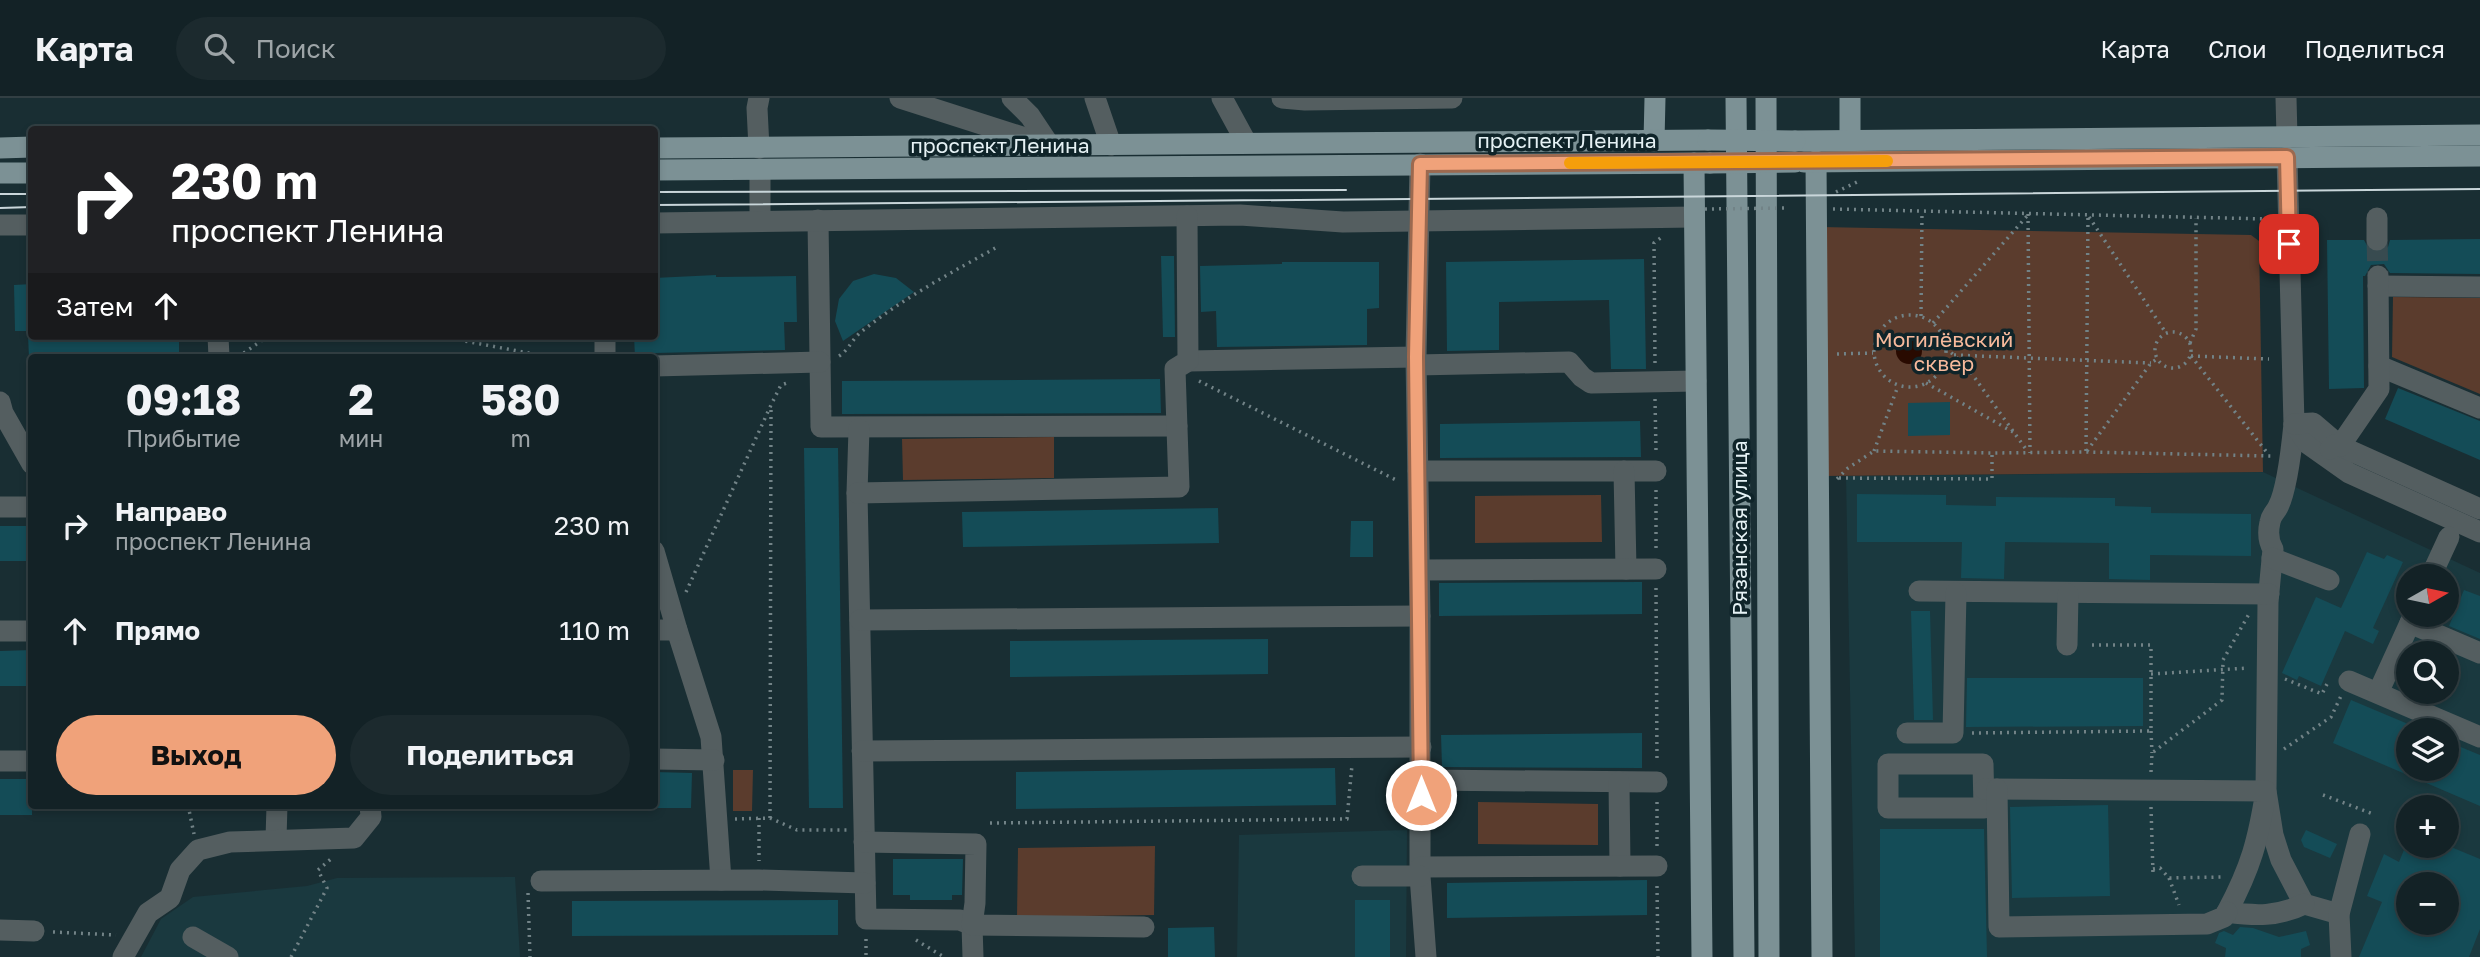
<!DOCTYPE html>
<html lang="ru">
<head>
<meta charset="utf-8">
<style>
  :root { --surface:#132226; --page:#1c2a2e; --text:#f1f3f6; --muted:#9da4a7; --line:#323f43; --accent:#f0a27a }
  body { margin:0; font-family:"Golos Text",sans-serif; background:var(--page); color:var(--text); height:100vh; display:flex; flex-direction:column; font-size:26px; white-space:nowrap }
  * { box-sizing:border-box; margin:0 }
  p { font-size:23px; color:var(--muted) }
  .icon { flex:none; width:38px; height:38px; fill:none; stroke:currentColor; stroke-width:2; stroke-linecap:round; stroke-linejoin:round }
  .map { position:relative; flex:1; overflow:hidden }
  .sheet { position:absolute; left:28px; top:256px; width:630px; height:455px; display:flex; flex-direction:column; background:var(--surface); border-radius:7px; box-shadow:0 4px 10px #0003,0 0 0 2px var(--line) }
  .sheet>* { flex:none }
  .hud { position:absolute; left:28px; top:28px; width:630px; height:214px; border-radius:7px; box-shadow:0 4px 10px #0003,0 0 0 2px var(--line); background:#202124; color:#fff; overflow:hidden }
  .needle { width:46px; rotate:81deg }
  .fabs { position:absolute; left:2396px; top:466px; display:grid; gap:14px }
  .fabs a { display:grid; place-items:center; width:63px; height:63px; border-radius:50%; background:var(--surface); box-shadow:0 4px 10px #0003,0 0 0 2px var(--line); font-size:35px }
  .pin { position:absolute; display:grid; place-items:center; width:60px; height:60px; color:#fff; margin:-30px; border-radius:14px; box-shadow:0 4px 10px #0006 }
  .me { position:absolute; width:77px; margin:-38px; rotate:0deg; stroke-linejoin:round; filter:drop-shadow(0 0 5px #0008) }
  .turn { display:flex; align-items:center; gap:24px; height:147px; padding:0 28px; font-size:32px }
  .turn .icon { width:91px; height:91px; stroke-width:2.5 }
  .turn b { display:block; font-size:49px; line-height:60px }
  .then { display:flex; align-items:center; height:66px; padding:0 28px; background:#0003; gap:14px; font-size:26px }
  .eta { display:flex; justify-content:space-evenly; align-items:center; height:119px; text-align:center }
  .eta b { font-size:42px; font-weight:700; line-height:49px }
  .primary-button { display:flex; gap:14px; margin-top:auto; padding:14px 28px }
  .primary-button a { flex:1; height:80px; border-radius:42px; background:var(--accent); color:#111; font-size:28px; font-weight:700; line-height:80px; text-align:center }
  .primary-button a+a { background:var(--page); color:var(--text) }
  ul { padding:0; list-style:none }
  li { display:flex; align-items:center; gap:21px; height:105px; padding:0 28px }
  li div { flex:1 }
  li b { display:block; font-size:26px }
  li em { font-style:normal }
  header { display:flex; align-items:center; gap:42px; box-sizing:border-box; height:98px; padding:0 35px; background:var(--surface); border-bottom:2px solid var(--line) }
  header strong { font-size:33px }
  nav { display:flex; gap:38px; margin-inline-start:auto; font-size:24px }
  .search { width:490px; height:63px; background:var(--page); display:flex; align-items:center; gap:18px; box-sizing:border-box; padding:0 24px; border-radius:38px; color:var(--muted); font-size:26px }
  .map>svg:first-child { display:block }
  .built { fill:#1a393f; fill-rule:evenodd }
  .green { fill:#5b3c2d }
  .water { fill:#290a00 }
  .building { fill:#144c57; fill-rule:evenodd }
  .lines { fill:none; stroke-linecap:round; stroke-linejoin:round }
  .minor-tunnel { stroke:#384b50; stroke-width:21; stroke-dasharray:21 10; stroke-linecap:butt }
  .path { stroke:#728387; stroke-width:3.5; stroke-dasharray:2 5; stroke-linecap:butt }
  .minor { stroke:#545e60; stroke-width:21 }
  .major { stroke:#7c9195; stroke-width:21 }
  .tram { stroke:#c9d6da; stroke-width:2 }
  .path-bridge { stroke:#728387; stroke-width:3.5; stroke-dasharray:2 5; stroke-linecap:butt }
  .major-bridge { stroke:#7c9195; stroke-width:21 }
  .route-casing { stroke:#9c694f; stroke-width:18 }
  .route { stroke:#f0a27a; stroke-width:12 }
  .slow { stroke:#f59e0b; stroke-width:12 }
  .labels { text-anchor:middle; stroke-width:7; stroke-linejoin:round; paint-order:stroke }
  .street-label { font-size:21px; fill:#e5f1f4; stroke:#0f2429 }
  .park-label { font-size:21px; fill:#f7ba9c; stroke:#0f2429 }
</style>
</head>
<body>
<header>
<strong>Карта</strong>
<div class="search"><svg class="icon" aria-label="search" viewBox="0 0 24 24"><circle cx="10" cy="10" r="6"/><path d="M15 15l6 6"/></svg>Поиск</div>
<nav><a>Карта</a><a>Слои</a><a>Поделиться</a></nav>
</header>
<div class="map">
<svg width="2480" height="859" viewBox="0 0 2480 859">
  <rect width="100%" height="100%" fill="#192e33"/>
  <g class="built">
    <path d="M2263,374L2480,475V859H1855L1846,378ZM2408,478H2446V516H2408ZM2408,555H2446V593H2408ZM2408,632H2446V670H2408ZM2408,709H2446V747H2408ZM2408,786H2446V824H2408Z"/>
    <polygon points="1407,732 1406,859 1237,859 1239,737"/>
    <polygon points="515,779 520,859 141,859 161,821 193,799 307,788 337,780"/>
  </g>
  <g class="green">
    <polygon points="1820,129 2251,137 2259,143 2263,374 1823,378"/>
    <polygon points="2393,199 2480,200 2480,296 2392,259"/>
    <polygon points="1054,339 1054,380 903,382 902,341"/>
    <polygon points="1601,397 1602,444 1475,445 1475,398"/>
    <polygon points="733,672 753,672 752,713 733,713"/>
    <polygon points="1478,704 1598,706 1598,747 1478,746"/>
    <polygon points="1155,748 1154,817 1017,819 1018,750"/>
  </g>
  <circle class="water" cx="1909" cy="253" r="13"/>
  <g class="building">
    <polygon points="2480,141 2480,176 2390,175 2384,166 2371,167 2365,178 2363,178 2364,290 2329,291 2327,142 2364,142 2370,153 2378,155 2388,149 2390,142"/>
    <polygon points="1161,158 1174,158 1175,239 1163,239"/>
    <polygon points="1644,161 1646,271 1611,271 1609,202 1499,204 1499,252 1447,253 1446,164"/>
    <polygon points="1282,164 1379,164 1379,210 1367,211 1367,247 1217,249 1216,213 1201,214 1200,168 1282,166"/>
    <polygon points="874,176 896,180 914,194 843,243 835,223 839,201 853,183"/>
    <polygon points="716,177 716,179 796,178 797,224 784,224 785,252 654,255 645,259 635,259 634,238 654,238 654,180"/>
    <polygon points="32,186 32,233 15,233 14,187"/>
    <polygon points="28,238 179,238 179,259 29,259"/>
    <polygon points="1160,281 1161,315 842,316 842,283"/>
    <polygon points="2398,290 2480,323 2480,362 2385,321"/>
    <polygon points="1950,304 1950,337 1908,338 1908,305"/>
    <polygon points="1640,323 1641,359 1440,360 1440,326"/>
    <polygon points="804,350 838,350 843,710 809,710"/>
    <polygon points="1857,396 1946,397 1946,407 1996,408 1996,399 2115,400 2115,408 2151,409 2151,415 2251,416 2251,458 2150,457 2150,482 2109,481 2109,445 2005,444 2004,481 1961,480 1962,444 1857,444"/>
    <polygon points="1218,410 1219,445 963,449 962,414"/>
    <polygon points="1351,423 1373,423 1373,459 1350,459"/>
    <rect x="0" y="428" width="32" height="35"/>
    <polygon points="2367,454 2384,461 2387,457 2403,464 2373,530 2379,533 2373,546 2345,533 2321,588 2299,578 2297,582 2282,575 2316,499 2341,510"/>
    <polygon points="1642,484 1642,516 1439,518 1439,485"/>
    <polygon points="2464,492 2480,498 2480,541 2449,528"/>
    <polygon points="1911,513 1930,513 1933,622 1914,622"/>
    <polygon points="1268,541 1268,576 1010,579 1010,543"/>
    <polygon points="32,552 32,588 0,588 0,553"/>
    <polygon points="1967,580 2143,580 2143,628 1966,629"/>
    <polygon points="2351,602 2408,626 2408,670 2446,670 2446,643 2480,657 2480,708 2333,645"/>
    <polygon points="1642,635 1642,670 1442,669 1441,637"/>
    <polygon points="1335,670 1336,707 1016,711 1016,674"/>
    <polygon points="654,674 692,675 691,710 654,710"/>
    <rect x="0" y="681" width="32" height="36"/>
    <polygon points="2108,707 2110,798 2012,800 2010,709"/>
    <polygon points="1880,731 1984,731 1987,859 1880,859"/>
    <polygon points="2306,732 2337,746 2330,760 2304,749 2301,742"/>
    <path d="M2406,747H2446L2480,761V831L2469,859H2359L2382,804L2367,798L2384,756L2399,764ZM2408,786H2446V824H2408Z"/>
    <polygon points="893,761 963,761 962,797 952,797 952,802 910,802 910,797 893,797"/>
    <polygon points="1647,782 1647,817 1447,820 1447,785"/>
    <polygon points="838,802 838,837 572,838 572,803"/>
    <rect x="1355" y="802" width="35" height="57"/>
    <polygon points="1214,829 1215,859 1168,859 1168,830"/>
    <polygon points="2240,829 2253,830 2279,839 2306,833 2310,847 2301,851 2301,859 2225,859 2226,850 2215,845 2219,835 2224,833 2233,837"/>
  </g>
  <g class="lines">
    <polyline class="minor-tunnel" points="2377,142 2378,178"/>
    <g class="path">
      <polyline points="1836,94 1857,84"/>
      <polyline points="1833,111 2269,121"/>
      <polyline points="2028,116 2030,355"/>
      <polyline points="2089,119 2166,235"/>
      <circle cx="1910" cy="253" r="36"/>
      <polyline points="1921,218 1922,113"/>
      <polyline points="1933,225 2027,118"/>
      <circle cx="2173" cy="252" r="18"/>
      <polyline points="438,238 550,259"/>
      <polyline points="2190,245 2196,231 2196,120"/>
      <polyline points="1946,250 1967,269 2028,354"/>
      <polyline points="1837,256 1873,255"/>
      <polyline points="1954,257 2151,265"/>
      <path d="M839,258C849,252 852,241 861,234C900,202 954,173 999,148"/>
      <polyline points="2191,258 2269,357"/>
      <polyline points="2191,258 2269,261"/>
      <polyline points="238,259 268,238"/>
      <polyline points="1655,265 1654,145 1663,138"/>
      <polyline points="1199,283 1398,383"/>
      <polyline points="1926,285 2013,334"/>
      <polyline points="1655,301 1656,353"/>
      <polyline points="1874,353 1898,288"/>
      <polyline points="2086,353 2088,117"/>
      <polyline points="2087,353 2151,265 2157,261"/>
      <polyline points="1839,380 1992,381 1992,355"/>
      <polyline points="1837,381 1848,370 1874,353 1992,355 2086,354 2271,358"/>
      <polyline points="1656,392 1656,451"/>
      <polyline points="1656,490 1657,664"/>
      <polyline points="686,494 771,307 781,287 787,285"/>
      <polyline points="2151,576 2248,570"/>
      <polyline points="2285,581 2322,596 2329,582"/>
      <polyline points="2151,633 2152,655"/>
      <polyline points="1972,635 2151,633 2151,547 2087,547"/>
      <polyline points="2284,651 2331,619 2341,598"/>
      <polyline points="2151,674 2152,655 2222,602 2223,562 2249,516"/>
      <polyline points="2323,697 2373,716"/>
      <polyline points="1657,704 1657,748"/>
      <polyline points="188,707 194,736"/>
      <polyline points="2151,709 2153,776"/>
      <polyline points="759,720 759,763"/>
      <polyline points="770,720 771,309"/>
      <polyline points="735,721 770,720 797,732 847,732"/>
      <polyline points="990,725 1347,721 1352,667"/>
      <polyline points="2153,771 2160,770 2169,780 2224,779"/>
      <polyline points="2169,780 2179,807"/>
      <polyline points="1657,788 1658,859"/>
      <polyline points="528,795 530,859"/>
      <polyline points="53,834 116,837"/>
      <polyline points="866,841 866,859"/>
      <polyline points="916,842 944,859"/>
      <polyline points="291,859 327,790 318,772 332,760"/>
    </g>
    <g class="minor">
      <polyline points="900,0 1041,45"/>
      <polyline points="1012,0 1030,18 1050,48"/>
      <polyline points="1095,0 1111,47"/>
      <polyline points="1222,0 1246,44"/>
      <polyline points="1282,0 1305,2 1452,0"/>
      <polyline points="2286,0 2287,39"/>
      <polyline points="759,50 757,10 759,0"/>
      <path d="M2287,59L2294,326C2292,346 2287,392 2278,409C2275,415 2271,417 2270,424C2268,433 2268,443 2273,451L2268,504L2266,693L2273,737L2281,762L2304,806L2339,816"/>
      <polyline points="1420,66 1416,259 1420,518 1420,778 1426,859"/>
      <polyline points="760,71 760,123"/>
      <polyline points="2377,120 2377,142"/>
      <polyline points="818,122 821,329 1177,328"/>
      <polyline points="654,125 1240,117 1343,124 1694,119"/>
      <polyline points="0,127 32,127"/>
      <polyline points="2378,188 2480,189"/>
      <polyline points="218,238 219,259"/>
      <polyline points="605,238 605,259"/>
      <polyline points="1188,263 1416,259"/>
      <polyline points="1416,267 1569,264 1582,279 1591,285 1696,283"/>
      <polyline points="654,268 820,264"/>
      <polyline points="2379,268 2480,310"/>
      <polyline points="0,304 3,315 32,366"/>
      <polyline points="2294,326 2308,346 2349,375 2480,434"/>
      <polyline points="2294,326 2313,325 2340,348 2480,411"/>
      <polyline points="859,331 857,395 866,821 960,822 972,827 973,859"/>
      <polyline points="2330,351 2334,347 2340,348 2379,291 2378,178"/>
      <polyline points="1418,373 1656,373"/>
      <polyline points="1624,373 1626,471"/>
      <polyline points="857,395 1179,389 1175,271 1188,263 1187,118"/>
      <polyline points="0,409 32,409"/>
      <polyline points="654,453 677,532 711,639 721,782"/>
      <polyline points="2272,460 2329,482"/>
      <polyline points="1420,472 1656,471"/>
      <polyline points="2431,478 2449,439"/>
      <polyline points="1919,493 2269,496"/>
      <polyline points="860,522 1420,518"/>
      <polyline points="2410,525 2480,555"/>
      <polyline points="654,532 677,532"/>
      <polyline points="0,533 32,533"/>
      <polyline points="2067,547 2068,496"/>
      <polyline points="2349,583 2480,639"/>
      <polyline points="2378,595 2414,516"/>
      <polyline points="1907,635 1953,635 1956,495"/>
      <polyline points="862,653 1421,649"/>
      <polyline points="654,661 714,662"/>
      <polyline points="0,663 32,663"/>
      <polygon points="1888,666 1983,666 1984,710 1888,710"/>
      <polyline points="1421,682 1657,684"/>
      <polyline points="1619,684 1620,768"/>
      <path d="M1984,691L2266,693C2258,743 2251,769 2227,814C2255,818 2278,819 2304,806"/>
      <polyline points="1997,691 1999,829 2207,826 2224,819 2227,814"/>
      <polyline points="276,741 277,707"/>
      <polyline points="864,744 976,746 975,805 972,827 1144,829"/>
      <polyline points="1421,769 1657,768"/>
      <polyline points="1362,778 1420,778"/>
      <polyline points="541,783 759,782 865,785"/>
      <polyline points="0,832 34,833"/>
      <polyline points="193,839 228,859"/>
      <polyline points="123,859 148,815 170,800 180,772 198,752 230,744 354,740 371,719 370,707"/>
      <polyline points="2341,859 2339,816 2360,736"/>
    </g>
    <g class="major">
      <polyline points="1736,0 1744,859"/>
      <polyline points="1766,0 1769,859"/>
      <polyline points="1850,0 1850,42"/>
      <polyline points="1654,43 1655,0"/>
      <polyline points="1795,43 2480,37"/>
      <polyline points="0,50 32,49"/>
      <polyline points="654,50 1708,42"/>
      <polyline points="1816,63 1822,859"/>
      <polyline points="1804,64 2480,58"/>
      <polyline points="1694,65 1702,859"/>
      <polyline points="654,72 1710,65"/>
      <polyline points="0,75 32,75"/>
    </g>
    <g class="tram">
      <polyline points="654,94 1346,92"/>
      <polyline points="0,96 32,96"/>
      <path d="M654,107C1263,105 1871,95 2480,91"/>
      <polyline points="0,110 32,109"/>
    </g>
    <polyline class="path-bridge" points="1705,111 1786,110"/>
    <g class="major-bridge">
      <polyline points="1708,42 1795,43"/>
      <polyline points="1710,65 1795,64"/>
    </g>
  </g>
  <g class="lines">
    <g class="route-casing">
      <polyline id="route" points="1421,697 1416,259 1420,66 2287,59 2289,146"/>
    </g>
    <use href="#route" class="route"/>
    <polyline class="slow" points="1570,65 1887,63"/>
  </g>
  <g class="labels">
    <g class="street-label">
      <text x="1567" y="50">проспект Ленина</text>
      <text x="1000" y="55">проспект Ленина</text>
      <text transform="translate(1740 430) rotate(-90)" y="7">Рязанская улица</text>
    </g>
    <g class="park-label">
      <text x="1944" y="249">Могилёвский<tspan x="1944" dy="24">сквер</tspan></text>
    </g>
  </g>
</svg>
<div class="fabs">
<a><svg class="needle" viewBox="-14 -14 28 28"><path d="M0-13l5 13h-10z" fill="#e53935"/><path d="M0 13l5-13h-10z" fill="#9da4a7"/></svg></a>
<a><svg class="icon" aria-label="search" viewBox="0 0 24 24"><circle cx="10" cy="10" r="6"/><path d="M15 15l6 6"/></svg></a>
<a><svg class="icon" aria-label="layers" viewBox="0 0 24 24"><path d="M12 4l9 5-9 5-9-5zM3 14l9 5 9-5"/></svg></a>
<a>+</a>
<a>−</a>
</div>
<div class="pin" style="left:2289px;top:146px;background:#d93025"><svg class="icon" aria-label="arrive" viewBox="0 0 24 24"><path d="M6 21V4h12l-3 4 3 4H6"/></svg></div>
<svg class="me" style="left:1421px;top:697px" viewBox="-20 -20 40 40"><circle r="17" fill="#f0a27a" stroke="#fff" stroke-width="3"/><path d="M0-11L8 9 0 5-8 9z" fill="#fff"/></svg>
<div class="hud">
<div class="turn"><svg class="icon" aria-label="right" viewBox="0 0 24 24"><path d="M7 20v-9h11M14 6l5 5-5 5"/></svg><div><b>230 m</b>проспект Ленина</div></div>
<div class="then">Затем<svg class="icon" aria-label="ahead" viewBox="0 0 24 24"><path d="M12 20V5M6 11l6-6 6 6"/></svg></div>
</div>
<section class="sheet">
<div class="eta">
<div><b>09:18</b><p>Прибытие</p></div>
<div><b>2</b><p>мин</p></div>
<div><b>580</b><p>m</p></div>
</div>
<ul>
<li><svg class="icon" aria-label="right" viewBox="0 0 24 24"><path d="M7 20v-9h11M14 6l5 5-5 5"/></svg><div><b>Направо</b><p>проспект Ленина</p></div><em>230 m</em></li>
<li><svg class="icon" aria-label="ahead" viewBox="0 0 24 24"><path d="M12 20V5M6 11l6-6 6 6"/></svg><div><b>Прямо</b></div><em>110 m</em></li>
</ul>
<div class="primary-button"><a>Выход</a><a>Поделиться</a></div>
</section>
</div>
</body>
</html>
